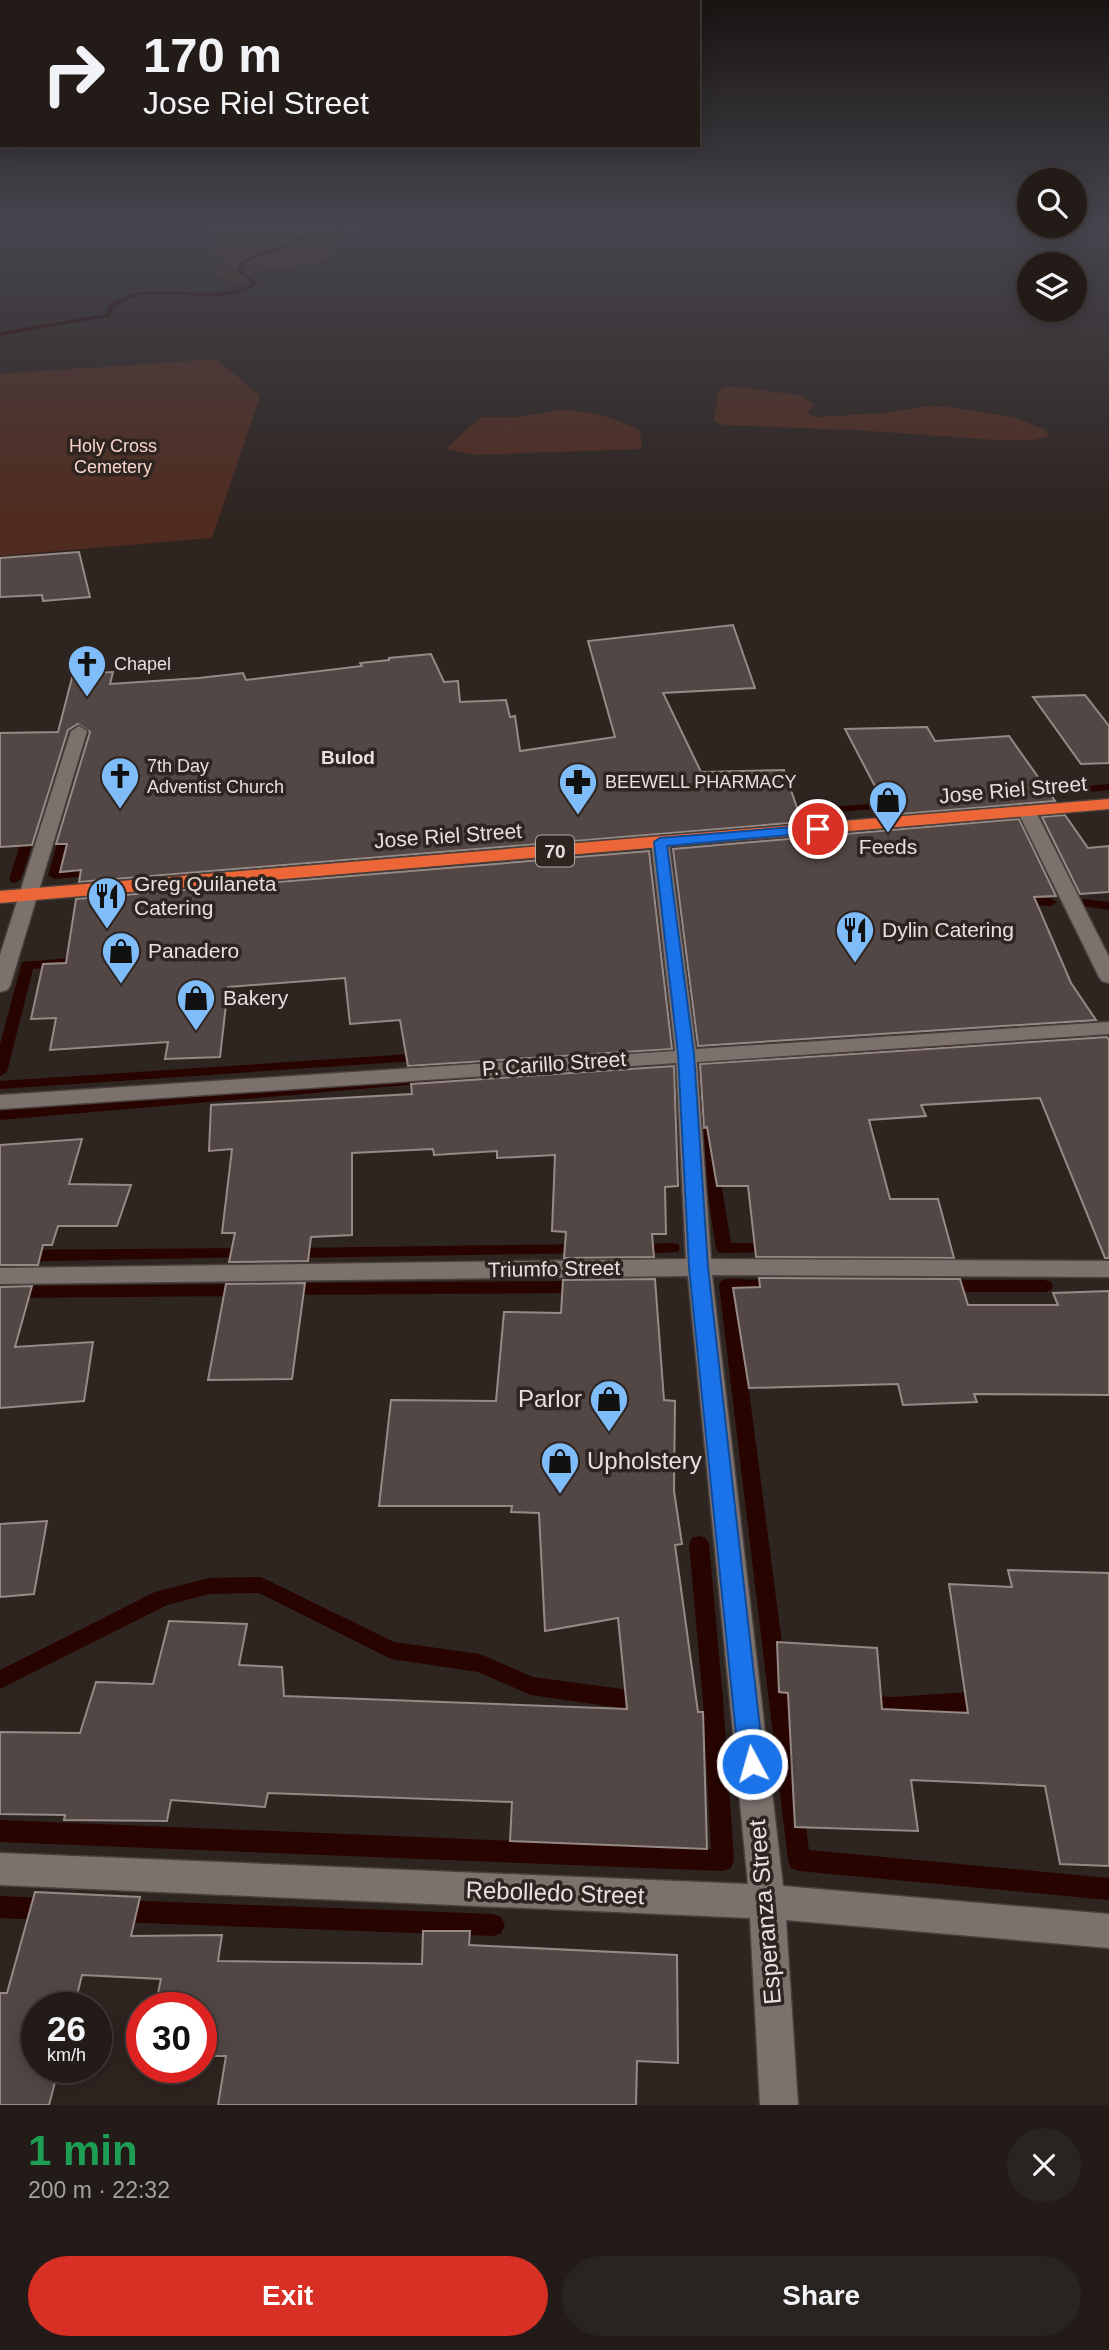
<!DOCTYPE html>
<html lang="en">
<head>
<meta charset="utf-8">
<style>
  :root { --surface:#221b18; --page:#2a2421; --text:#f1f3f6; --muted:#a2a1a2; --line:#3f3937; --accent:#d93025 }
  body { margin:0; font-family:Arial,sans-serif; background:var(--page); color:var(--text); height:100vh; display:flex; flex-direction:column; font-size:26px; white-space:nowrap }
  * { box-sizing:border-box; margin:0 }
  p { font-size:23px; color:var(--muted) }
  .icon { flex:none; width:38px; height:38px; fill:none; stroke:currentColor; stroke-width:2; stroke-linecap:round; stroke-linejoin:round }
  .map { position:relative; height:2105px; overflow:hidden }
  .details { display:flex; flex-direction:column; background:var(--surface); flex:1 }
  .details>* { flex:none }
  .hud { position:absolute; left:0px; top:0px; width:700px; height:147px; box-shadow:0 4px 18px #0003,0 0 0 2px var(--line); background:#221b18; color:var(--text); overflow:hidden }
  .fabs { position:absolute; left:1017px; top:168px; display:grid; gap:14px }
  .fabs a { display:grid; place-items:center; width:70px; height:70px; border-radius:50%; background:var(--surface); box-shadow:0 4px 18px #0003,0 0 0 2px var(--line); font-size:35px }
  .speed { position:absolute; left:21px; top:1992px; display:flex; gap:14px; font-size:35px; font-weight:700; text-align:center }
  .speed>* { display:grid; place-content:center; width:91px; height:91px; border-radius:50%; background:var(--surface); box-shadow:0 4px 18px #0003,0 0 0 2px var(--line); line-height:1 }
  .speed small { font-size:18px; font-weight:400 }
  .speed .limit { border:10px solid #d22; background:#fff; color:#111 }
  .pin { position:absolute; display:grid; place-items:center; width:60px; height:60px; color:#fff; margin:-30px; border:4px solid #fff; border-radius:50%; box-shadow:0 2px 7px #0007 }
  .me { position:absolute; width:77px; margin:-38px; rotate:354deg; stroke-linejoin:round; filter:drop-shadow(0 0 5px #0008) }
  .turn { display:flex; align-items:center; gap:24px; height:147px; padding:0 28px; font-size:32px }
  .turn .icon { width:91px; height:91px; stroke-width:2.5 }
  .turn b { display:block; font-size:49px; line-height:60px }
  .round { display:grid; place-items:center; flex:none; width:74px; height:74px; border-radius:37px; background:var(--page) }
  .summary { display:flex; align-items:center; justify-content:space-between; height:119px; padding:0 28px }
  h1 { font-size:42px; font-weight:700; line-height:52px; color:#1e9e55 }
  .button { display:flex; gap:14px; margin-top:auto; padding:14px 28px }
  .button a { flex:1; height:80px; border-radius:42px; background:var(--accent); color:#fff; font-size:28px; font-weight:700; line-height:80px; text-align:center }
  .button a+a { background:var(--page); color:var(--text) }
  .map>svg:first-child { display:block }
  .green { fill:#502b1f }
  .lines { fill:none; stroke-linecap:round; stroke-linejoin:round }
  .stream { fill:#280400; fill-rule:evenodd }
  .building { fill:#524744; stroke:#978a86; stroke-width:2 }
  .minor-casing { stroke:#48403d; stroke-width:3 }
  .highway-casing { stroke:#48403d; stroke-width:3 }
  .minor { fill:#7d716d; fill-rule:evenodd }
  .highway { fill:#ed6637; fill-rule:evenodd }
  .route { fill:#1a73e8; stroke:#114b97; stroke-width:2 }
  .labels { text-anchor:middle; stroke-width:7; stroke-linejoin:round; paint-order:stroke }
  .far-park-label { font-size:18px; fill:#f9d5c9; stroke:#2e2420 }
  .far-poi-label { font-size:18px; fill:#e7e0de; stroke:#2e2420; text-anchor:start }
  .far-neighbourhood-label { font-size:19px; font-weight:bold; fill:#e7e0de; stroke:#2e2420 }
  .shield { fill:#2e2420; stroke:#b0a8a5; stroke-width:2 }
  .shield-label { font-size:19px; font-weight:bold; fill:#e7e0de }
  .street-label { font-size:21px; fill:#e7e0de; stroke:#2e2420 }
  .poi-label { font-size:21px; fill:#e7e0de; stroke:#2e2420; text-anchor:start }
  .near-poi-label { font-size:24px; fill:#e7e0de; stroke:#2e2420; text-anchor:end }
  .near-street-label { font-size:24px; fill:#e7e0de; stroke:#2e2420 }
</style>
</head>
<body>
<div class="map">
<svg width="1109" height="2105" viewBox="0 0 1109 2105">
  <rect width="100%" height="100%" fill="#2e2420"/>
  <g class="green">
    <path d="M214,223H418L375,226L352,233L338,240L329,258L319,264L257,270L252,274L261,284C242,283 228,286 213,272L217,265L227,256L204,252L214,248L215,234L203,228Z"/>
    <polygon points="217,359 260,396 212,538 0,556 0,374"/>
    <polygon points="727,386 799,395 816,405 808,410 809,414 817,417 886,413 927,406 948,407 1013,417 1044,429 1050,436 1033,440 997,440 855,430 723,425 714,420 719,389"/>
    <path d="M562,410C592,412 613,416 640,431L642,446L640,449L475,455L447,449C448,445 476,422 481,417H517Z"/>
  </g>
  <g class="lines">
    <g class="stream">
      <path d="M341,223H346L343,232L299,241L246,262L242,271L259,283C227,306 181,291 144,295C132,296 123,302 113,307L111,316L0,336V332L106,314L108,305C120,299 130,293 144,292C179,288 220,301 252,283L236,271L242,260L296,239L339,230Z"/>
      <polygon points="1109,784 1109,790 1032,797 1026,794 1032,791"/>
      <polygon points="904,801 910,804 908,806 781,817 775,814 781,811"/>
      <polygon points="32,824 38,827 21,879 15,883 11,882 9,879 26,827"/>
      <polygon points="68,824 74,827 61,871 98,868 102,869 104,872 102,875 54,879 48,875 62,827"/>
      <polygon points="1018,898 1051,898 1057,902 1051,906 1014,905 1012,902"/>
      <polygon points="1084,899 1109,902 1109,910 1080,906 1078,903 1080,900"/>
      <polygon points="83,957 90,961 88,964 33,969 7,1072 0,1076 0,1044 22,962"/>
      <polygon points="950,1044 955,1045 957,1048 955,1051 837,1056 830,1052 837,1048"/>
      <polygon points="425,1053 432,1057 430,1060 0,1089 0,1081"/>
      <polygon points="437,1075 442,1076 444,1079 442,1082 0,1120 0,1110"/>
      <polygon points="697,1076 704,1080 731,1243 772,1243 778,1244 780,1248 778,1252 724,1253 718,1252 716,1248 690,1080"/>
      <polygon points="672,1243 678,1244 680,1248 678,1252 635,1254 629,1253 627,1249 629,1245 635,1244"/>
      <polygon points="584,1244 590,1245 592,1249 590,1253 292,1258 286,1257 284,1253 286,1249 292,1248"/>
      <polygon points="248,1248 254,1249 256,1253 254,1257 0,1262 0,1250"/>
      <polygon points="727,1279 776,1280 782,1282 784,1286 782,1290 776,1292 736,1291 809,1850 1109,1878 1109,1900 799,1871 791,1868 788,1860 719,1285 721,1281"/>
      <polygon points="944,1280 1045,1280 1051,1282 1053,1286 1051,1290 1045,1292 944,1292 938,1290 936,1286 938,1282"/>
      <polygon points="582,1281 588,1283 590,1287 588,1291 582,1293 287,1295 281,1293 279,1289 281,1285 287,1283"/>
      <polygon points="242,1284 248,1286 250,1290 248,1294 242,1296 0,1298 0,1286"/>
      <polygon points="699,1536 706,1538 709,1544 723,1700 734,1860 731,1868 723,1871 0,1842 0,1820 711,1849 703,1700 689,1544 692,1538"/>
      <polygon points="261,1577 394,1642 480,1654 533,1677 652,1693 655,1700 652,1707 645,1709 621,1708 531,1695 478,1672 391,1659 259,1593 209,1594 167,1605 0,1689 0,1670 155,1592 209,1578"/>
      <path d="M985,1691L992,1693L995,1700L992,1707L985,1709C950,1712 886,1722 855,1711L851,1704L855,1697L862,1695L893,1697Z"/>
      <polygon points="0,1896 48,1898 56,1901 60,1909 56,1917 48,1920 0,1918"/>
      <polygon points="117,1900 493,1914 501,1917 505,1925 501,1933 493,1936 117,1922 109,1919 105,1911 109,1903"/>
    </g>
  </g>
  <g class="building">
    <polygon points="79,552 90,597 43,601 42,595 0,597 0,558"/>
    <polygon points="733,625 755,688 663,693 701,772 784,770 802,822 79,882 81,870 60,872 67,844 56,844 90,732 78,724 68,730 32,845 0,847 0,733 58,732 73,674 113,672 110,684 199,678 243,673 246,680 362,666 360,663 389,660 389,658 431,654 444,682 458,681 460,702 506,700 510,717 515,716 520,751 615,737 588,641"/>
    <polygon points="1085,695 1109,726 1109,763 1081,764 1033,697"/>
    <polygon points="927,727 935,741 1009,736 1055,801 890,815 845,729"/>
    <polygon points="1065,815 1088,848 1109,846 1109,892 1080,894 1042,817"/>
    <polygon points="1019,819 1056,896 1034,897 1071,983 1096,1020 698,1046 673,849"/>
    <polygon points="649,851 672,1049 408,1066 400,1020 350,1024 345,978 228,987 220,1057 165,1059 168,1042 50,1050 56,1018 31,1019 43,964 66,963 76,899"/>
    <polygon points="1107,1037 1109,1040 1109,1258 1105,1258 1040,1098 921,1105 926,1116 869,1120 890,1199 938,1199 954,1258 756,1257 748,1186 717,1186 707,1127 704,1128 700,1064"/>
    <polygon points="674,1066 678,1186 665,1187 666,1234 652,1234 654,1257 564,1258 566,1232 552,1231 555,1155 497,1158 497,1151 434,1155 433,1149 352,1153 352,1235 311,1237 308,1261 229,1262 235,1233 222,1233 232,1149 209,1151 211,1105 412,1094 411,1084"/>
    <polygon points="82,1139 69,1184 131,1185 117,1226 58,1226 52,1245 43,1245 38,1265 0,1265 0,1145"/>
    <polygon points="759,1278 960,1279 968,1305 1058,1305 1053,1293 1109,1291 1109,1395 974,1394 977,1402 903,1405 898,1384 749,1388 733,1288 760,1287"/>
    <polygon points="655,1279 664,1400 675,1401 674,1491 682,1544 675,1545 698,1712 703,1712 707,1849 510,1841 512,1802 268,1793 265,1807 171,1800 167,1821 64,1820 65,1815 0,1814 0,1732 80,1733 96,1682 153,1684 169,1621 247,1624 239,1665 282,1667 284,1696 627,1709 618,1618 545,1631 539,1513 511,1512 512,1506 379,1506 391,1400 496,1401 504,1312 561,1313 563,1280"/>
    <polygon points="305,1283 292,1379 208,1380 226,1284"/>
    <polygon points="32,1286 15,1347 93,1342 84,1401 0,1408 0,1287"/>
    <polygon points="47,1521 34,1594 0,1597 0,1524"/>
    <polygon points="1008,1570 1109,1573 1109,1866 1060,1864 1045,1786 911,1780 918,1831 795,1827 788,1693 779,1692 777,1642 877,1648 882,1709 968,1713 949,1584 1012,1587"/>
    <polygon points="35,1892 140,1897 131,1936 222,1935 218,1961 422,1964 423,1931 470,1931 469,1945 677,1955 678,2063 637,2061 636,2105 218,2105 226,2056 201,2056 201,2007 155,2007 161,1979 82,1975 74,2007 37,2007 37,2067 59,2067 49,2105 0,2105 0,1993 7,1993"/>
  </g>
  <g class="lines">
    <g class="minor-casing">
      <g id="minor">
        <polygon points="79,726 87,731 10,986 7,990 0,992 0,955 71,731"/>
        <polygon points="1027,807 1036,812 1109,957 1109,983 1102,981 1099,977 1018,812"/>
        <polygon points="660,837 669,842 696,1049 1109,1022 1109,1034 697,1062 711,1259 1109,1261 1109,1277 712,1275 783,1886 1109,1914 1109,1948 786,1920 798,2105 760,2105 750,1918 0,1885 0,1853 748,1884 688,1276 0,1284 0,1268 686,1259 676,1063 0,1109 0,1095 675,1051 651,842"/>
      </g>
    </g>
    <g class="highway-casing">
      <polygon id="highway" points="1109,799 1109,809 0,903 0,891"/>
    </g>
    <use href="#minor" class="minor"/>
    <use href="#highway" class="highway"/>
  </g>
  <linearGradient id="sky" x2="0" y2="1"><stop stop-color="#191412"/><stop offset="0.43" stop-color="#46454e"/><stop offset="1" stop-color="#46454e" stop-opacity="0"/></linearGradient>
  <rect width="1109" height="518" fill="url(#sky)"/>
  <polygon class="route" points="818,825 822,826 822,832 667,846 694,1054 708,1267 764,1764 761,1772 752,1775 743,1772 739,1764 689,1267 678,1054 654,842 660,838"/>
  <defs>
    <g id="church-pin" transform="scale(2.0125)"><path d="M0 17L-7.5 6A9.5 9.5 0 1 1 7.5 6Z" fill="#7fbdfa" stroke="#2e2420"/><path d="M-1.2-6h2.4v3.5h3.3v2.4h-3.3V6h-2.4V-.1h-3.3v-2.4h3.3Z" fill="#111"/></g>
    <g id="pharmacy-pin" transform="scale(2.0125)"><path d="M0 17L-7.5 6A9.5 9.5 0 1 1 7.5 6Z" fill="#7fbdfa" stroke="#2e2420"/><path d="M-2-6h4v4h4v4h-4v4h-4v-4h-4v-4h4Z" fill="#111"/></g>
    <g id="shop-pin" transform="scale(2.0125)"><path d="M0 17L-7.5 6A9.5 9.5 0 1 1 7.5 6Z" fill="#7fbdfa" stroke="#2e2420"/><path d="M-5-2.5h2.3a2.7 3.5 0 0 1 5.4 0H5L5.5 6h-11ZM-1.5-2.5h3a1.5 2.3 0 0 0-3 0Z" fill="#111"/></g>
    <g id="restaurant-pin" transform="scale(2.0125)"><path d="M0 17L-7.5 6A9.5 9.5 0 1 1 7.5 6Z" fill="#7fbdfa" stroke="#2e2420"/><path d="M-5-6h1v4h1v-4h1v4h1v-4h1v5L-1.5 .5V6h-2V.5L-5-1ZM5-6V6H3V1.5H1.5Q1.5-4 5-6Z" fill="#111"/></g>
  </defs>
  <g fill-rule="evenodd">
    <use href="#church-pin" x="87" y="664"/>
    <use href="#church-pin" x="120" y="776"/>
    <use href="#pharmacy-pin" x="578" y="782"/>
    <use href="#shop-pin" x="888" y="800"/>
    <use href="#restaurant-pin" x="107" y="896"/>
    <use href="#restaurant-pin" x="855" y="930"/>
    <use href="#shop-pin" x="121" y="951"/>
    <use href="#shop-pin" x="196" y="998"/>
    <use href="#shop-pin" x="609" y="1399"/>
    <use href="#shop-pin" x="560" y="1461"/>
  </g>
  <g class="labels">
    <g class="far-park-label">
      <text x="113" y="452">Holy Cross<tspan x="113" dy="21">Cemetery</tspan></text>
    </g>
    <g class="far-poi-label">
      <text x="114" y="670">Chapel</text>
      <text x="147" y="772">7th Day<tspan x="147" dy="21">Adventist Church</tspan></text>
      <text x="605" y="788">BEEWELL PHARMACY</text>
    </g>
    <g class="far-neighbourhood-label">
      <text x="348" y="764">Bulod</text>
    </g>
    <rect class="shield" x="536" y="835.5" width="38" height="31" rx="5"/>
    <g class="shield-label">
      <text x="555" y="858">70</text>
    </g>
    <g class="street-label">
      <text transform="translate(1013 790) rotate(-5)" y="7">Jose Riel Street</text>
      <text transform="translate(448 836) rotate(-4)" y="7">Jose Riel Street</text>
      <text transform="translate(554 1064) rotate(-4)" y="7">P. Carillo Street</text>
      <text transform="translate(554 1269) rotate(-1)" y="7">Triumfo Street</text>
    </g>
    <g class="poi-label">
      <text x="888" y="854" text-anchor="middle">Feeds</text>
      <text x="134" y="891">Greg Quilaneta<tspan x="134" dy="24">Catering</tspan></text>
      <text x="882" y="937">Dylin Catering</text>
      <text x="148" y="958">Panadero</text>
      <text x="223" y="1005">Bakery</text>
    </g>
    <g class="near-poi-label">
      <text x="582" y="1407">Parlor</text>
      <text x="587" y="1469" text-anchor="start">Upholstery</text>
    </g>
    <g class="near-street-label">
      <text transform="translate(555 1893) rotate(2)" y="8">Rebolledo Street</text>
      <text transform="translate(765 1912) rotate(-95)" y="8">Esperanza Street</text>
    </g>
  </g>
</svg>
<div class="fabs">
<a><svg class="icon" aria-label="search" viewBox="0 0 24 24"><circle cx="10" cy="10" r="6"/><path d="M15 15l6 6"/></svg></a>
<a><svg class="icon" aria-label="layers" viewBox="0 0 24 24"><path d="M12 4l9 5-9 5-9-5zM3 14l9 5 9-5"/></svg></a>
</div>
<div class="speed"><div>26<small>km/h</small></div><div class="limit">30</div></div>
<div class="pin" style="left:818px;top:829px;background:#d93025"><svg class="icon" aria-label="arrive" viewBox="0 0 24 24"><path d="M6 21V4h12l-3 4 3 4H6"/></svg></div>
<svg class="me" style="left:752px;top:1764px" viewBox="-20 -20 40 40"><circle r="17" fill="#1a73e8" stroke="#fff" stroke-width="3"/><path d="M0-11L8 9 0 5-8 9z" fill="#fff"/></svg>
<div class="hud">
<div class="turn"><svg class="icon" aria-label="right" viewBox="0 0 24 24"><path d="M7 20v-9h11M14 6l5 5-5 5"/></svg><div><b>170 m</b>Jose Riel Street</div></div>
</div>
</div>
<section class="details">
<div class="summary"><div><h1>1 min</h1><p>200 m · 22:32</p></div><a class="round"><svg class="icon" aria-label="close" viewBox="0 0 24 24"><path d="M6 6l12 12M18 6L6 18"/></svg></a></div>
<div class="button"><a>Exit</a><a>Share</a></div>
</section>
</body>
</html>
